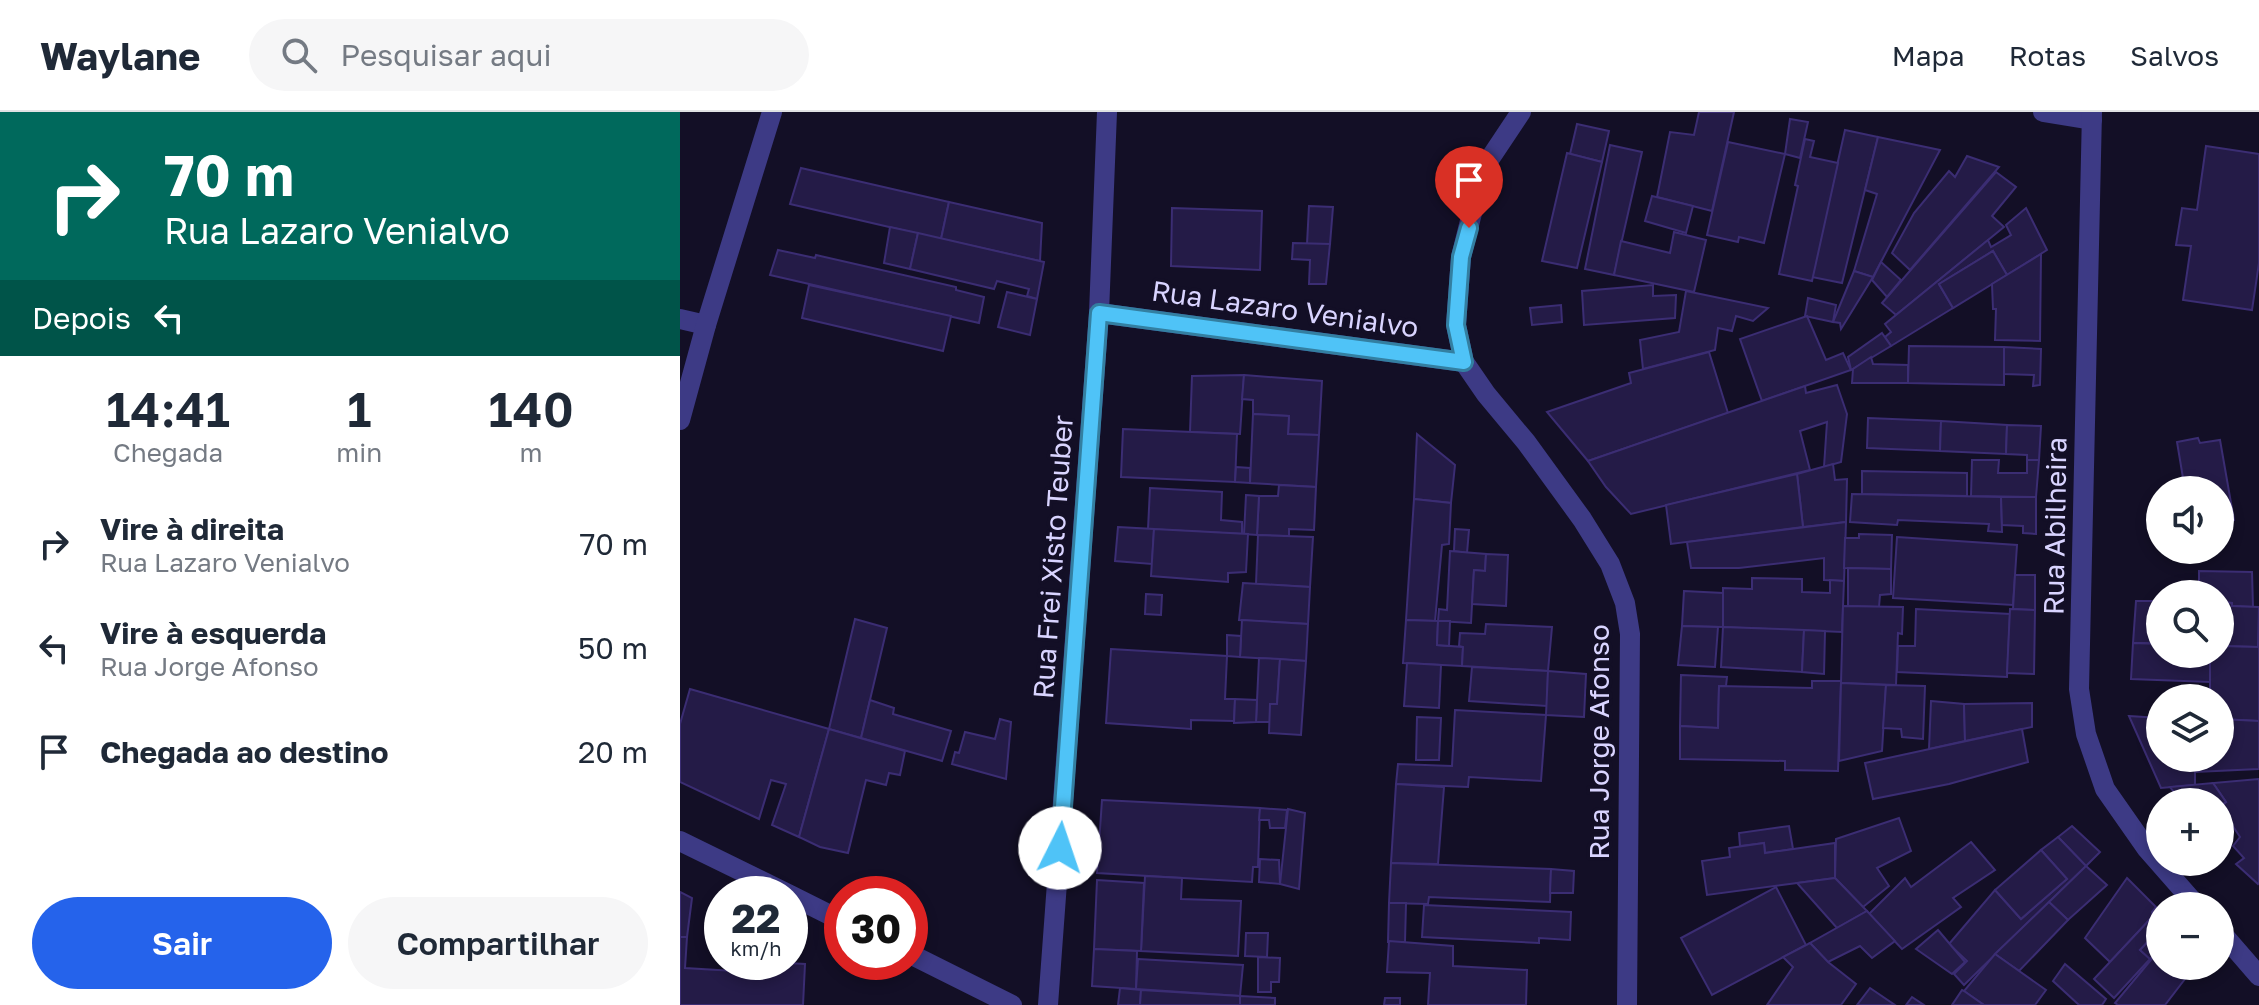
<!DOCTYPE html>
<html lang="pt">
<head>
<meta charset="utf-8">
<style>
  :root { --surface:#fff; --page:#f6f6f7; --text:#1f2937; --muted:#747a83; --line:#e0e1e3; --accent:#2563eb }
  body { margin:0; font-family:"Golos Text",sans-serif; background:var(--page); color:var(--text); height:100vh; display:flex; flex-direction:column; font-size:30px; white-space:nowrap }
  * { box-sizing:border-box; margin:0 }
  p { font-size:26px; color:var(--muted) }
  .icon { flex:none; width:44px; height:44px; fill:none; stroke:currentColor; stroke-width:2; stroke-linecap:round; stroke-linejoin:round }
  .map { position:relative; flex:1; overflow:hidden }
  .panel { display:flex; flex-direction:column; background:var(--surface); width:680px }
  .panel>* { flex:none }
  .hud { background:#00695c; color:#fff; overflow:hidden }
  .controls { position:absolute; left:1466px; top:364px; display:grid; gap:16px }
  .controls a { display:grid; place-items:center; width:88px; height:88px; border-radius:50%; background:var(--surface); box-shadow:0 4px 12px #0003; font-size:40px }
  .speed { position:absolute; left:24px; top:764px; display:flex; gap:16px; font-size:40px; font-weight:700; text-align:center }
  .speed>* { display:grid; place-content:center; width:104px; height:104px; border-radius:50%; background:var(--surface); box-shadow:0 4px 12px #0003; line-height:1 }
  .speed small { font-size:20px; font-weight:400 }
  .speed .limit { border:12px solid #d22; background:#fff; color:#111 }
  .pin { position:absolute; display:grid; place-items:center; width:68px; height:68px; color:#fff; margin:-82px -34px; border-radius:50% 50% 50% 0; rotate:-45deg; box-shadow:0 0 8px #0007 }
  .pin .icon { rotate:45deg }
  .me { position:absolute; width:88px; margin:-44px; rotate:4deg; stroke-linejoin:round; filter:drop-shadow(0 0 6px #0008) }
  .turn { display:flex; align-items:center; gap:28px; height:168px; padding:0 32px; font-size:36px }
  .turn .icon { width:104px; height:104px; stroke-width:2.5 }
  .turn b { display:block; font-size:56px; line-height:68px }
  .then { display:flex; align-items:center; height:76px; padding:0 32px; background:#0003; gap:16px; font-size:30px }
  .eta { display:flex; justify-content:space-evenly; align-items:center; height:136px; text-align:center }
  .eta b { font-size:48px; font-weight:600; line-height:56px }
  .button { display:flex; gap:16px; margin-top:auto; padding:16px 32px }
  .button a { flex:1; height:92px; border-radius:48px; background:var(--accent); color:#fff; font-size:32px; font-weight:600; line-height:92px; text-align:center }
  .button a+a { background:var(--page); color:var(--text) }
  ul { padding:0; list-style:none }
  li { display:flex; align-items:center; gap:24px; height:104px; padding:0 32px }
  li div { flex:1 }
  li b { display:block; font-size:30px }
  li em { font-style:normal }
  header { display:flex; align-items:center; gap:48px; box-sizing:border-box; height:112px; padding:0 40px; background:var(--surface); border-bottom:2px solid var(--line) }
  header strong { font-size:38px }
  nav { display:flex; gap:44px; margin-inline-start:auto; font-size:28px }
  .search { width:560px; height:72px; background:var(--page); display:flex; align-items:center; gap:20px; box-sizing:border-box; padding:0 28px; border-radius:44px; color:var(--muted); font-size:30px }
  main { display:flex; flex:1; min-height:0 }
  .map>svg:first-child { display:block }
  .building { fill:#241b47; stroke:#3b2d73; stroke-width:2 }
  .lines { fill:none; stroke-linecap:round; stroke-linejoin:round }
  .minor { stroke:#3d3a85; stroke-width:20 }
  .route-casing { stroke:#337fa1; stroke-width:20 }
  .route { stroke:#4fc3f7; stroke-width:14 }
  .labels { text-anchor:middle; stroke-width:7; stroke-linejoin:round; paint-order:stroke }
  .street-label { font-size:28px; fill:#d9d4ff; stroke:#130f26 }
</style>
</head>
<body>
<header>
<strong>Waylane</strong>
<div class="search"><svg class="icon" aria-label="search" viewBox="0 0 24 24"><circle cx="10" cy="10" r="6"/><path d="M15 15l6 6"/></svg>Pesquisar aqui</div>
<nav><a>Mapa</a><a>Rotas</a><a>Salvos</a></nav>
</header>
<main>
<section class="panel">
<div class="hud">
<div class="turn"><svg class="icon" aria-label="right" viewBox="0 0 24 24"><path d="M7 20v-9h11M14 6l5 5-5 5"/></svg><div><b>70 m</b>Rua Lazaro Venialvo</div></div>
<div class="then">Depois<svg class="icon" aria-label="left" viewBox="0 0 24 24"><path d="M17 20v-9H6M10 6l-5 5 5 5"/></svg></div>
</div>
<div class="eta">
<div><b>14:41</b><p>Chegada</p></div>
<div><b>1</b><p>min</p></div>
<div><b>140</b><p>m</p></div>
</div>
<ul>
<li><svg class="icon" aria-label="right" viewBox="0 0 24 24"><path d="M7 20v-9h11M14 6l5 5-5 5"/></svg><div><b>Vire à direita</b><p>Rua Lazaro Venialvo</p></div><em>70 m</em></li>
<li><svg class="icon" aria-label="left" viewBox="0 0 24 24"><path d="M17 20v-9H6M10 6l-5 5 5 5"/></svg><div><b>Vire à esquerda</b><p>Rua Jorge Afonso</p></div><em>50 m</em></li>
<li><svg class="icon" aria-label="arrive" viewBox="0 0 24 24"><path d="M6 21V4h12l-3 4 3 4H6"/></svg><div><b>Chegada ao destino</b></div><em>20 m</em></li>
</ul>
<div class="button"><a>Sair</a><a>Compartilhar</a></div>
</section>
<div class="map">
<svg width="1579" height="893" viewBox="0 0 1579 893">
  <rect width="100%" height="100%" fill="#130f26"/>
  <g class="building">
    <polygon points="1019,0 1054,0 1032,99 977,85 990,20 1014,23"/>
    <polygon points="1110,7 1128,10 1120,46 1105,42"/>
    <polygon points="897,12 929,19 922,50 890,42"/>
    <polygon points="1165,18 1198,25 1162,171 1132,165"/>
    <polygon points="1198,25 1260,38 1193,165 1174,159 1197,82 1185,78"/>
    <polygon points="1125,27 1134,29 1130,45 1158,51 1132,169 1099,162 1118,74 1115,73"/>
    <polygon points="1048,30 1105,42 1084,131 1059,125 1058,130 1027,123"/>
    <polygon points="930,33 962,40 934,163 905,157"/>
    <polygon points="1526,34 1579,42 1579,151 1572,198 1503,188 1511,134 1496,133 1502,96 1517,98"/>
    <polygon points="887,41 922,50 897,156 862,149"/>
    <polygon points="1287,44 1319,55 1230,158 1212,141 1234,101 1269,59 1275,65"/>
    <polygon points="121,56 269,90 261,127 110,92"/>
    <polygon points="1316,60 1336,75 1312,104 1324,115 1216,203 1202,191"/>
    <polygon points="972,84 1013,94 1006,121 965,109"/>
    <polygon points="269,90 362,111 360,149 261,127"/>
    <polygon points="629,94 653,95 650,132 627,132"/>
    <polygon points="492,96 582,99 580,158 491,154"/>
    <polygon points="1346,96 1367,138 1327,163 1313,139 1259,172 1273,196 1211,234 1205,225 1211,220 1205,212 1308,128 1311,135 1331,123 1326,113"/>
    <polygon points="210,115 238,121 230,157 204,151"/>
    <polygon points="994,120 1026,128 1014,180 934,163 941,129 990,141"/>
    <polygon points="238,121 364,150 357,187 347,184 349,177 317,169 314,177 230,157"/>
    <polygon points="613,131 650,132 646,172 629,172 630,148 612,147"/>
    <polygon points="98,138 135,146 136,143 276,175 276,178 304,185 299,211 90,163"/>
    <polygon points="1313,139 1327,163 1273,196 1259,172"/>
    <polygon points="1361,142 1360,229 1315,228 1316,197 1313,197 1312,172"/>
    <polygon points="1201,150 1221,168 1207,185 1192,168"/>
    <polygon points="1174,159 1193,165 1161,217 1160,211 1153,210"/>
    <polygon points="129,173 271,204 263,239 122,206"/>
    <polygon points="973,173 973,184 996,183 995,206 904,213 902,179"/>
    <polygon points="1006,179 1088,196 1073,209 1056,204 1052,219 1038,216 1035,238 963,257 960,228 999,220"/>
    <polygon points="327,180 357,187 350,223 318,215"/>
    <polygon points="1128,186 1156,193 1153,210 1125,204"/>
    <polygon points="881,193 882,210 852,213 850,196"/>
    <polygon points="1127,204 1146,248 1163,241 1171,258 1082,289 1060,227"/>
    <polygon points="1202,221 1211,234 1171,258 1168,245"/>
    <polygon points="1229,234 1324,235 1324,273 1228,271"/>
    <polygon points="1324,235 1361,237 1360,273 1353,274 1354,263 1324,262"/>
    <polygon points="1029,240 1048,301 908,349 867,300 951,271 949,261"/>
    <polygon points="1191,245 1193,252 1228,253 1228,271 1172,271 1173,257"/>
    <polygon points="564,263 560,322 510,320 512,264"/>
    <polygon points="564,263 642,269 639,323 608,322 609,304 573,302 573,288 562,287"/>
    <polygon points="1157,273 1167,302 1161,350 1144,355 1147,310 1120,319 1130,358 951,402 926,375 908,349 1125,274 1126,281"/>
    <polygon points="573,302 609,304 608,322 639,323 636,375 570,371"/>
    <polygon points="1188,306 1261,309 1260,339 1187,336"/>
    <polygon points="1261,309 1327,313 1326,342 1260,339"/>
    <polygon points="1327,313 1361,314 1359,348 1347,348 1347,343 1326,342"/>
    <polygon points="443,317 557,322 555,370 441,365"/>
    <polygon points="737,322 775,353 771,391 734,387"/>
    <polygon points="1518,326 1520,331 1540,328 1554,408 1540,411 1540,378 1505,378 1497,330"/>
    <polygon points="1292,348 1319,348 1318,361 1347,361 1347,348 1359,348 1356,385 1291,384"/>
    <polygon points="1153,352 1155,368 1167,367 1166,410 1123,415 1117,362"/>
    <polygon points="556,355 570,356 570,371 555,370"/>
    <polygon points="1182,359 1287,361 1287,384 1182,382"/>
    <polygon points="1117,362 1123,415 991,432 986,393"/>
    <polygon points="599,373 636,375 634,418 609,417 609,424 577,423 579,384 598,384"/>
    <polygon points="470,376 542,380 541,408 562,410 562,422 468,417"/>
    <polygon points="1172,382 1321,385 1322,420 1308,419 1309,412 1218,408 1217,413 1170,410"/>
    <polygon points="566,383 579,384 577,423 564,422"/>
    <polygon points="1321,385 1356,385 1356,422 1343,421 1343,414 1322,413"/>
    <polygon points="734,387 771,391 769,432 762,433 755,509 726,508"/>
    <polygon points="1166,410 1164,469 1144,468 1144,446 1059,456 1011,456 1007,430"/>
    <polygon points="438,415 474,417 472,452 435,449"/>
    <polygon points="474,417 568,422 566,460 548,461 548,470 471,464"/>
    <polygon points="775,417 789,418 787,441 774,439"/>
    <polygon points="1179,422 1212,423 1211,457 1164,456 1165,426 1179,426"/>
    <polygon points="578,423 633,425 630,475 576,472"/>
    <polygon points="1217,425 1337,433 1333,493 1213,486"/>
    <polygon points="770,439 806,442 805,459 794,458 791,511 758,509 759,497 767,498"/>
    <polygon points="806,442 828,443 826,494 792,492 794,458 805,459"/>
    <polygon points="1168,456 1211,457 1211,482 1200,483 1199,495 1168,494"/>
    <polygon points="1519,459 1572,460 1573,495 1552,494 1552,491 1540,490 1540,482 1519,482"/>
    <polygon points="1335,463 1355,463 1355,498 1333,497"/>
    <polygon points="1072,466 1122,467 1122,480 1150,481 1150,468 1164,469 1162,520 1043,515 1043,476 1072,477"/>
    <polygon points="563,471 630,475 628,512 559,508"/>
    <polygon points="1004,479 1043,481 1043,515 1002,514"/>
    <polygon points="466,482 482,483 481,503 465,502"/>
    <polygon points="1456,489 1480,489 1480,531 1453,531"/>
    <polygon points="1540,490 1552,491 1552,494 1579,495 1578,535 1540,534"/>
    <polygon points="1163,494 1223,495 1222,522 1218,521 1216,573 1161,571"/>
    <polygon points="1236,497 1330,502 1327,565 1217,560 1218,534 1235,534"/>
    <polygon points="1330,497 1355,498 1354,562 1327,561"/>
    <polygon points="175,507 207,516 181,626 149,617"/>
    <polygon points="562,508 628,512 626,549 560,545"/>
    <polygon points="726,508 758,509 757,533 783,535 782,554 723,551"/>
    <polygon points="758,509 770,509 769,534 757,533"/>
    <polygon points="806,512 872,515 868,559 782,554 783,535 779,534 780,521 805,522"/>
    <polygon points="1002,514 1038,515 1035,555 998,553"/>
    <polygon points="1043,515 1124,518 1122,560 1041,555"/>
    <polygon points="1124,518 1145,519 1144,562 1122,560"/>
    <polygon points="547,523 561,524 560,545 547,544"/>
    <polygon points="1453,531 1480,532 1480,542 1530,542 1530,570 1451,567"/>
    <polygon points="1540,534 1579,535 1579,609 1540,607 1540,586 1530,586 1530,542 1540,542"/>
    <polygon points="431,537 547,544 545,587 555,587 554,609 511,608 511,617 426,611"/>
    <polygon points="579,546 600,547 597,592 590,592 590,610 576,610"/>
    <polygon points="600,547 626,549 621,623 589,621 590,592 597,592"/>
    <polygon points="727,551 761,553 759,596 724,594"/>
    <polygon points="792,555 868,559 867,594 789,589"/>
    <polygon points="868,559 906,562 904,605 866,603"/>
    <polygon points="1001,563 1047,565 1046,574 1039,574 1038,616 1000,614"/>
    <polygon points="1132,569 1161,569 1158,659 1105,658 1105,649 1000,647 1000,614 1038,616 1039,574 1132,576"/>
    <polygon points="1161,571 1206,573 1202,639 1159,649"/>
    <polygon points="1206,573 1245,574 1243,627 1222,625 1221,617 1203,616"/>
    <polygon points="10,577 149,617 119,725 92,713 106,672 91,668 79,707 0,670 0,612"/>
    <polygon points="555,587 577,588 576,610 554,611"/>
    <polygon points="190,588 214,596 213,602 271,619 262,649 181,626"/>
    <polygon points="1251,589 1284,592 1285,629 1249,637"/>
    <polygon points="1352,591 1352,615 1285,629 1284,592"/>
    <polygon points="775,598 866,603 861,669 789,665 788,675 716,672 718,652 772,654"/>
    <polygon points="1449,604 1480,606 1480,646 1540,646 1540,607 1579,609 1579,657 1515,660 1515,673 1481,676"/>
    <polygon points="737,605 761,606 759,648 736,648"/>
    <polygon points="320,607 331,610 326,667 272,652 275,640 279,641 285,620 315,627"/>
    <polygon points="149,617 225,639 220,663 209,661 206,673 186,668 168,741 140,735 119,725"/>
    <polygon points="1342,617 1348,650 1269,672 1193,687 1185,651"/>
    <polygon points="1579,667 1579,771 1578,772 1556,752 1564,746 1553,734 1560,725 1540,695 1546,690 1533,671"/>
    <polygon points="1533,671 1546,690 1540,694 1540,690 1502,690 1490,675"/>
    <polygon points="716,672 764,675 758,752 711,751"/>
    <polygon points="422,688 580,696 578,755 573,755 572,770 417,761"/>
    <polygon points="580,696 607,698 605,716 590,716 589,708 579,708"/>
    <polygon points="608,697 625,701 619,777 600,772"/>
    <polygon points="1219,706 1231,739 1197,756 1209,774 1183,795 1155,766 1156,727"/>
    <polygon points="1109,714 1113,737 1085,741 1084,731 1060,734 1059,721"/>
    <polygon points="1392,714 1420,740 1406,754 1378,725"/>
    <polygon points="1378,725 1406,754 1284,873 1274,862 1287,849 1269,832 1315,778 1341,807 1387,767 1361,738"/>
    <polygon points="1291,730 1315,758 1273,786 1281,795 1222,837 1189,802 1225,766 1231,775"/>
    <polygon points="1084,731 1085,741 1155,731 1155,766 1027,783 1022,749 1050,745 1049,736"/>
    <polygon points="1361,738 1387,767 1341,807 1315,778"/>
    <polygon points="580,747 599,748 600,772 579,770"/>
    <polygon points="711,751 871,757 870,790 749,785 748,792 709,791"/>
    <polygon points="1406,754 1427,773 1388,808 1369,790"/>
    <polygon points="871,757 894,759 893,781 870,781"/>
    <polygon points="465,764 502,766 501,787 561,789 558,844 461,839"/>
    <polygon points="1155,766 1187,799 1157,816 1117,771"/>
    <polygon points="1447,766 1476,795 1472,800 1473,804 1430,850 1405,826"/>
    <polygon points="417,768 464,771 461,839 414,837"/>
    <polygon points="1096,775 1126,833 1032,883 1001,826"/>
    <polygon points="0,780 12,786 7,825 0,825"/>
    <polygon points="1369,790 1388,808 1339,859 1315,842"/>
    <polygon points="709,791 726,791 725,830 708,830"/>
    <polygon points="744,793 891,800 890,828 859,826 859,831 742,825"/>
    <polygon points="1187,799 1215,829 1192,846 1180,834 1148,850 1130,831"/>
    <polygon points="1473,804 1480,809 1480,817 1460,838 1470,847 1434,886 1414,867"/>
    <polygon points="1480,817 1480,847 1475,843 1470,847 1460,838"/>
    <polygon points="1258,818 1285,850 1272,862 1236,837"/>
    <polygon points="566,821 588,821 587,845 565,844"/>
    <polygon points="0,825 7,825 5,856 89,861 90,850 125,852 123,893 0,893"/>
    <polygon points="709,829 773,834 773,854 847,858 846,893 748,893 750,861 707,860"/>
    <polygon points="1130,831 1148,850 1176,872 1161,893 1087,893 1113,855 1103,845"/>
    <polygon points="414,837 457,839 456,877 412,874"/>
    <polygon points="1315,842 1366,878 1355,893 1304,893 1284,879"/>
    <polygon points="1475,843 1480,847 1480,854 1489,854 1505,867 1485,893 1438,893 1435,891"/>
    <polygon points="578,845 600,846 599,870 591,870 591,880 578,880"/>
    <polygon points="458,847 563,853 560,884 456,877"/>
    <polygon points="1385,852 1426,887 1422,893 1399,893 1373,869"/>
    <polygon points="440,876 461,878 460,893 438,893"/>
    <polygon points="1190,876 1215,893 1177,893"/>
    <polygon points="461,878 560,884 560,893 460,893"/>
    <polygon points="1282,878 1284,879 1304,893 1272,893"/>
    <polygon points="560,884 595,886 595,893 560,893"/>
    <polygon points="1232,885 1244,893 1226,893"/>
    <polygon points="705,886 720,886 720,893 704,893"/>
  </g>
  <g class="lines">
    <g class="minor">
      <polyline points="841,0 803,57 781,145 776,213 784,250 806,282 846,330 902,407 930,452 945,491 950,522 947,893"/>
      <polyline points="1363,0 1412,8"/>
      <polyline points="1412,0 1399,577 1406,622 1425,677 1467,737 1517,794"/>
      <polyline points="419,201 784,250"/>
      <polyline points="0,207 26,213"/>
      <polyline points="0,308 26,213 92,0"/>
      <polyline points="0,729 108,782"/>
      <polyline points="110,783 162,809"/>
      <polyline points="1540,819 1579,864"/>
      <polyline points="230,842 332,893"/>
      <polyline points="368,893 419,201 427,0"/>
    </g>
  </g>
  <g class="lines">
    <g class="route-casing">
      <polyline id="route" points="380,736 419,201 784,250 776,213 781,145 789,116"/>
    </g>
    <use href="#route" class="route"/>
  </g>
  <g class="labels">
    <g class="street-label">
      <text transform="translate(605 197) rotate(8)" y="10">Rua Lazaro Venialvo</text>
      <text transform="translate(1375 414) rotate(-89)" y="10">Rua Abilheira</text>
      <text transform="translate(373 445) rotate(-86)" y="10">Rua Frei Xisto Teuber</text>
      <text transform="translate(919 630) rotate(-90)" y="10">Rua Jorge Afonso</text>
    </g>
  </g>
</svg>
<div class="controls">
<a><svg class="icon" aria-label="sound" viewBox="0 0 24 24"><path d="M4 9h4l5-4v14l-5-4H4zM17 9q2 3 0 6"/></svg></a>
<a><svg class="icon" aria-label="search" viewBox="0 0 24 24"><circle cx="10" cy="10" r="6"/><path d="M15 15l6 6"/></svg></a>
<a><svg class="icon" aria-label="layers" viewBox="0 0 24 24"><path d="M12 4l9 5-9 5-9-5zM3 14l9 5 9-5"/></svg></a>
<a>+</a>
<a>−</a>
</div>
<div class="speed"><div>22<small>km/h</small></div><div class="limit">30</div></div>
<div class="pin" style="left:789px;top:116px;background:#d93025"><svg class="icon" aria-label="arrive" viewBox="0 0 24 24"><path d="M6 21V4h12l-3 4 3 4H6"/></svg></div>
<svg class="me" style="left:380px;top:736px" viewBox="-20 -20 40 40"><circle r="19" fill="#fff"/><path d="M0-13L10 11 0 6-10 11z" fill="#4fc3f7"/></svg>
</div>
</main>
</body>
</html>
